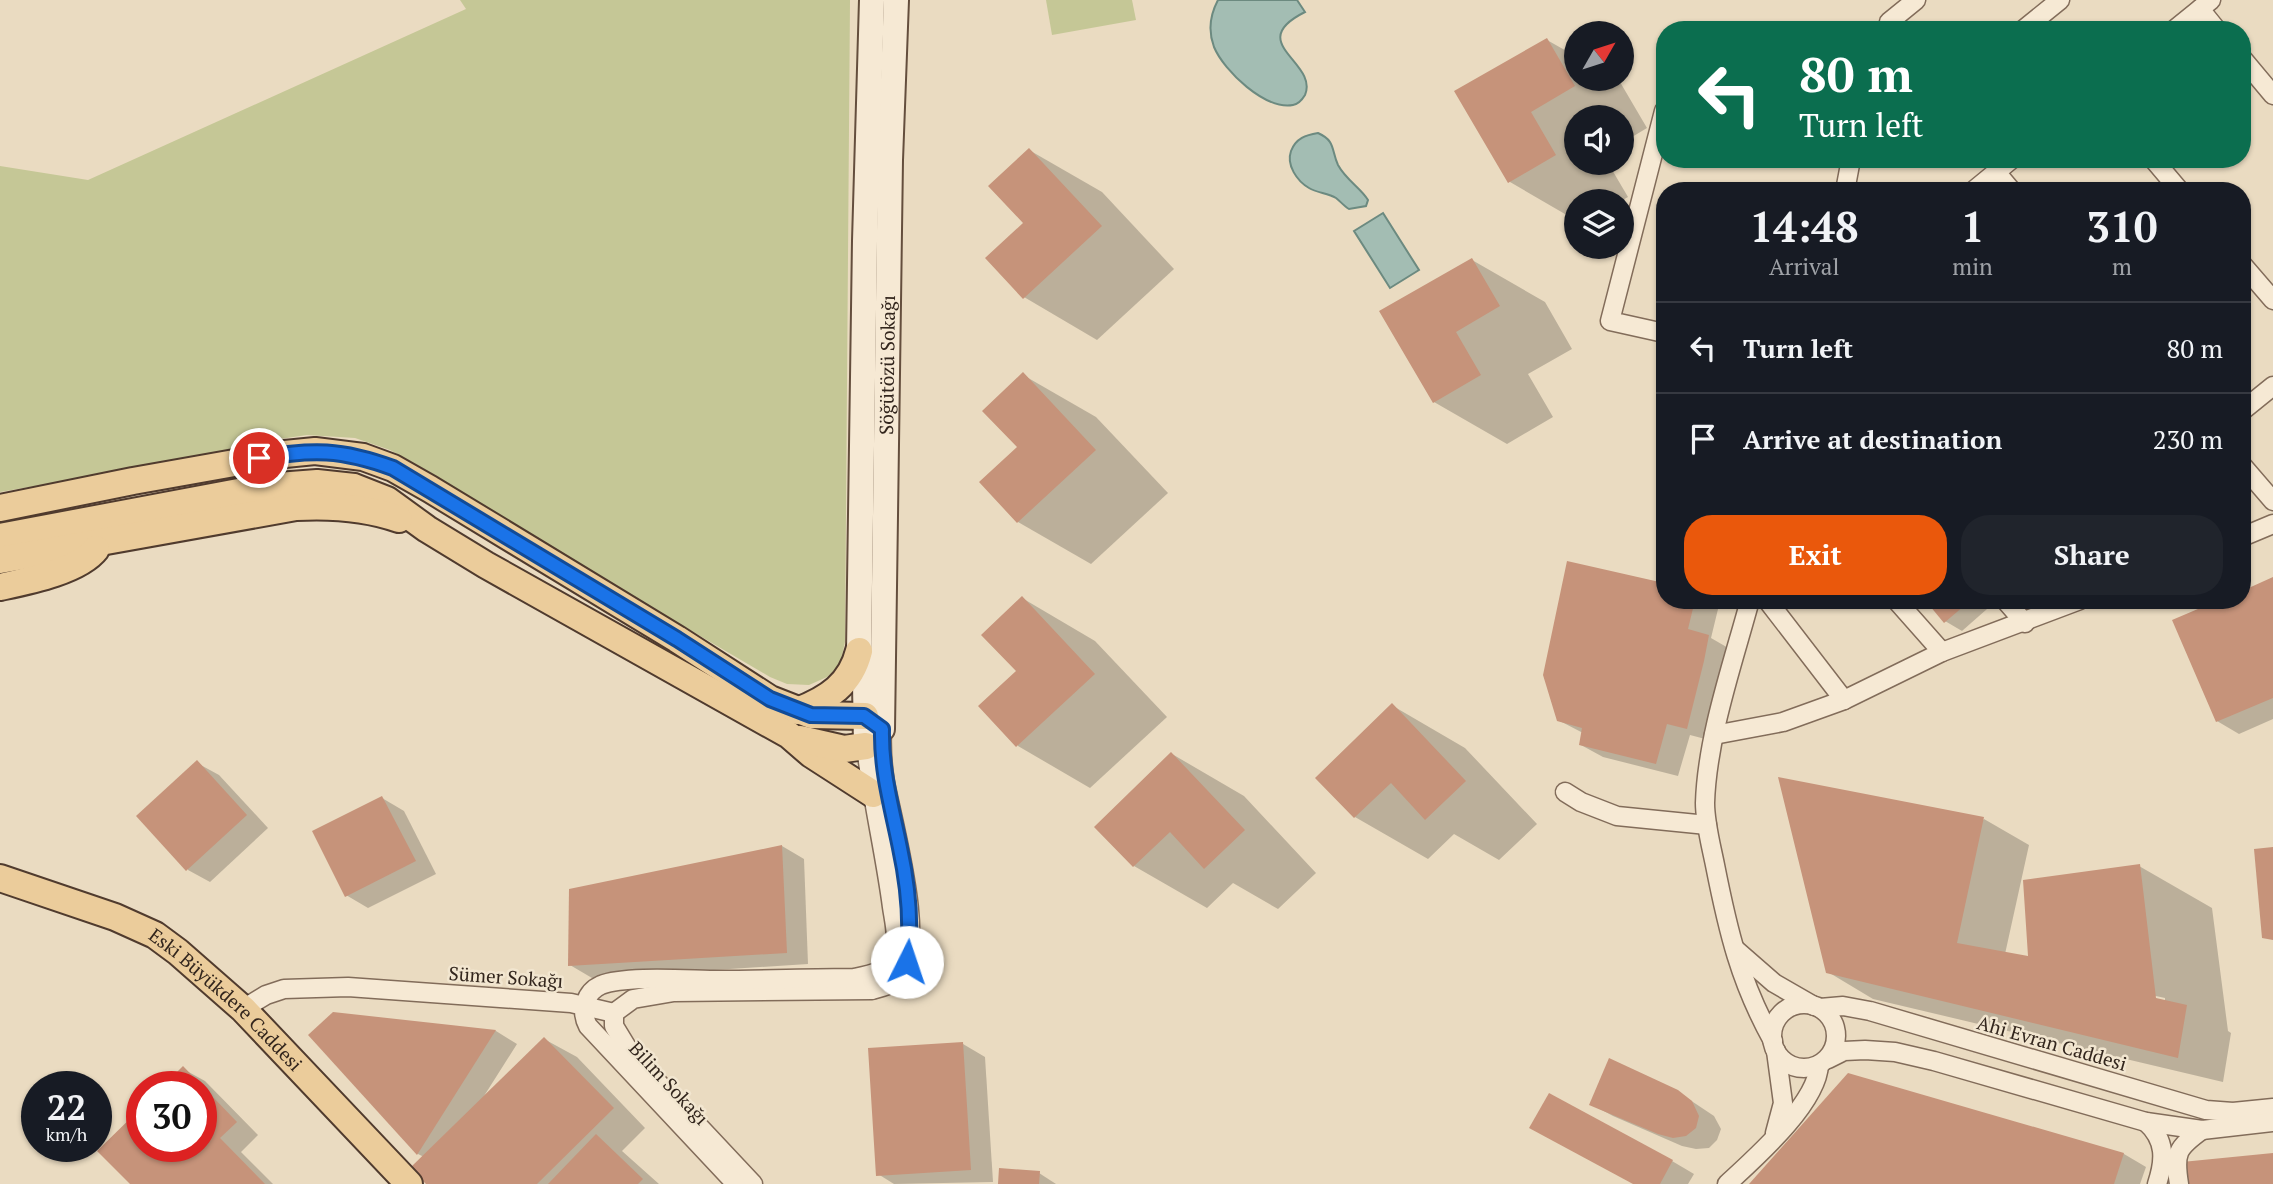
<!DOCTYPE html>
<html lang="en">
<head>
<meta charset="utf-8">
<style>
  :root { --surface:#171b24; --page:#20242c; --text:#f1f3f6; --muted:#9ea1a6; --line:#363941; --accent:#ea580c }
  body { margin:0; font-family:"PT Serif",serif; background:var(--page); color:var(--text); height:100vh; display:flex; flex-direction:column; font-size:26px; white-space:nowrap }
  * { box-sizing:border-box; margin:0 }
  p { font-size:23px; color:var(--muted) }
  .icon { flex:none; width:38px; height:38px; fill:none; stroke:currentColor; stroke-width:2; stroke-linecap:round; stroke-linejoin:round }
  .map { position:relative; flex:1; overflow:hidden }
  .sheet { position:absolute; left:1656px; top:182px; width:595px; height:427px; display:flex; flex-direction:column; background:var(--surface); border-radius:28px; box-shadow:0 2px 5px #0004 }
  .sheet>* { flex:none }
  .guide { position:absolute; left:1656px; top:21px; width:595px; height:147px; border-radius:28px; box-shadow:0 2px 5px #0004; background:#0b6e4f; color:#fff; overflow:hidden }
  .needle { width:46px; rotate:51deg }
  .fabs { position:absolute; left:1564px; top:21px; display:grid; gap:14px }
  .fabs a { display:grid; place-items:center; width:70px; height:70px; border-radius:50%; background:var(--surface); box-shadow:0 2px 5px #0004; font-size:35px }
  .speed { position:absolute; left:21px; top:1071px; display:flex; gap:14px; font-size:35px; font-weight:700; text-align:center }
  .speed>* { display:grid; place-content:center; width:91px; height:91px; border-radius:50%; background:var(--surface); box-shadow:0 2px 5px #0004; line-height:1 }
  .speed small { font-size:18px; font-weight:400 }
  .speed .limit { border:10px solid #d22; background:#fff; color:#111 }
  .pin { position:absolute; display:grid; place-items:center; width:60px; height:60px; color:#fff; margin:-30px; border:4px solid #fff; border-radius:50%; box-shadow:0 2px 7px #0007 }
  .me { position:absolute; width:77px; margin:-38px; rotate:4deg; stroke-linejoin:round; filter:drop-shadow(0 0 5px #0008) }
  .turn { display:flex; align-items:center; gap:24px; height:147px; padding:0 28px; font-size:32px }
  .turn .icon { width:91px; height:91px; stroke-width:2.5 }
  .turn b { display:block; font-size:49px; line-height:60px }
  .eta { display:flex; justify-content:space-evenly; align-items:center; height:119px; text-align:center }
  .eta b { font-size:42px; font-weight:600; line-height:49px }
  .cta { display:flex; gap:14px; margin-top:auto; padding:14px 28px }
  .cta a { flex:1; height:80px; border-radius:28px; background:var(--accent); color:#fff; font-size:28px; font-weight:600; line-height:80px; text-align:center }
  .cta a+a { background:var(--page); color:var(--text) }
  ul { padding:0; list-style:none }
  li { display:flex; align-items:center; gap:21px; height:91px; padding:0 28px; border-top:2px solid var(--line) }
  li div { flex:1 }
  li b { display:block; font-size:26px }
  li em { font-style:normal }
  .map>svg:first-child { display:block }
  .green { fill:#c5c796 }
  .water { fill:#a3bdb3; stroke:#6c8a80; stroke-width:2 }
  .shadow { fill:#0003; fill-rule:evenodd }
  .building { fill:#c6937a }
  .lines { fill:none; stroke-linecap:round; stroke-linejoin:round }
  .street-casing { stroke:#826c5a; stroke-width:21 }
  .secondary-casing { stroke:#644e3d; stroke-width:28 }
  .primary-casing { stroke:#503b2e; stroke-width:30 }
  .street { stroke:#f6e9d4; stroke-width:18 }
  .secondary { stroke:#f6e9d4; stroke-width:24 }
  .primary { stroke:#ebcc9b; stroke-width:26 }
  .route-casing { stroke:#114b97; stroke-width:18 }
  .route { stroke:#1a73e8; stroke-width:12 }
  .labels { text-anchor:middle; stroke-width:5; stroke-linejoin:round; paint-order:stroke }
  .street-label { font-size:19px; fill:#33261d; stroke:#f2e6d0 }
</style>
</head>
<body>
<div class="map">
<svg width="2273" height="1184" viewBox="0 0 2273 1184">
  <rect width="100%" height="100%" fill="#eadbc1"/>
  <g class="green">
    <polygon points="460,0 850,0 845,642 840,665 827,677 809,685 787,684 770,677 637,599 433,474 390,450 355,438 307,435 280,439 158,465 0,492 0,166 88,180 466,9"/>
    <polygon points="1046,0 1132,0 1136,20 1052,35"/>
  </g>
  <g class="water">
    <path d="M1218,0H1297L1305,12C1243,43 1319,62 1305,95C1302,100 1299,104 1293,105C1265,110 1224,71 1214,47C1208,31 1210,15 1218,0Z"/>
    <path d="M1318,133C1336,141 1331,150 1338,165C1346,180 1361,188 1368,200L1366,206L1349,209C1344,206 1340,201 1336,198C1328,193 1317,193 1309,188C1297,181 1286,165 1291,151C1296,138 1306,135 1318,133Z"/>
    <polygon points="1383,213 1419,270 1390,288 1354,231"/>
  </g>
  <g class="shadow">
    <polygon points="1547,40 1577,57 1577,79 1615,79 1620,82 1647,128 1622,143 1622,117 1577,117 1577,163 1608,163 1628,197 1621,201 1577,201 1577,221 1510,182"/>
    <polygon points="1029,150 1102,192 1174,269 1097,340 1024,297"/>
    <polygon points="1472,260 1545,302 1572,349 1528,374 1553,417 1507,444 1434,402"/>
    <polygon points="1023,375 1096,417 1168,493 1091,564 1018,522"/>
    <polygon points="1569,563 1664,585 1664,600 1710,600 1719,605 1711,638 1730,649 1709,740 1690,735 1678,776 1603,757 1581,745 1583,733 1558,720"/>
    <polygon points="2273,579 2273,719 2239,734 2217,721 2242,592"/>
    <polygon points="1022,598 1095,641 1167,717 1090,788 1018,746"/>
    <polygon points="1928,600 1980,600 1987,609 1962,631 1945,621"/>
    <polygon points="1393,706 1465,748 1537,824 1499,860 1454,834 1428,859 1355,817"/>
    <polygon points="1172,754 1244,796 1316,873 1278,909 1233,883 1207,908 1134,866"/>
    <polygon points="197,763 219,775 268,828 210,882 188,870"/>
    <polygon points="382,798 404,811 436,874 368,908 346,895"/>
    <path d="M1984,819L2029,845L2005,954L2028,958L2139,866L2212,908L2228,1031L2231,1033L2223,1082L1873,999L1828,972ZM2100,984L2165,998V1001Z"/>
    <polygon points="782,846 804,859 808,964 592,978 570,965 570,891"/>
    <polygon points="334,1014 496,1031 517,1044 484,1096 544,1039 577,1057 645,1128 622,1151 659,1184 429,1184 424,1157 418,1154 310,1036"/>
    <polygon points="963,1044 985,1057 993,1182 894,1184 878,1174"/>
    <polygon points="183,1069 205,1081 258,1135 241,1152 273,1184 133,1184 142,1146 201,1146 201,1087"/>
    <polygon points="1848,1075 2124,1154 2146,1167 2140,1184 1752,1184"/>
    <polygon points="1678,1092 1714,1116 1721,1129 1717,1140 1709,1148 1696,1149 1682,1146 1613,1116 1591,1104"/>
    <polygon points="1672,1161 1694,1174 1688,1184 1635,1184"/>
    <polygon points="1039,1173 1056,1184 999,1184"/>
  </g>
  <g class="building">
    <polygon points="1547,38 1575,86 1531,112 1556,155 1508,183 1454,91"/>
    <polygon points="1029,148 1102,226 1023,299 985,258 1023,223 988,186"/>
    <polygon points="1472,258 1500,306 1456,332 1481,375 1433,403 1379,311"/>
    <polygon points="1023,372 1096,450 1017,523 979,482 1017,447 982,411"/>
    <polygon points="1567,561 1664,583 1664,600 1695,600 1688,629 1709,635 1704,661 1687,729 1667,724 1656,764 1579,745 1582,728 1557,721 1543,675"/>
    <polygon points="2273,577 2273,698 2216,722 2172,620 2219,600 2242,600 2242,591"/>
    <polygon points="1022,596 1095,674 1016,747 978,706 1016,671 981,635"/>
    <polygon points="1925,600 1971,600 1944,623"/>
    <polygon points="1392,703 1466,781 1425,820 1391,783 1354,818 1315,778"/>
    <polygon points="1171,752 1245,830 1204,869 1170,832 1133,867 1094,827"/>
    <polygon points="197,760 247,815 186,871 136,816"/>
    <polygon points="1778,777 1984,817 1957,943 2028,956 2023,880 2140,864 2156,998 2187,1005 2178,1058 1826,973"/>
    <polygon points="382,796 416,861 345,897 312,831"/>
    <polygon points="782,845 787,953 568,966 569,889"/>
    <polygon points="2273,847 2273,940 2262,938 2254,849"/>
    <polygon points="333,1012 496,1030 417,1155 308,1035"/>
    <polygon points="544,1037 614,1108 537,1184 426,1184 410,1168"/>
    <polygon points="963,1042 971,1170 876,1176 868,1048"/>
    <polygon points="1609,1058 1678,1090 1692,1101 1699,1116 1696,1128 1686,1136 1673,1138 1658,1134 1589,1105"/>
    <polygon points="183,1066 237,1122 220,1138 265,1184 130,1184 97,1151 142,1107 142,1146 201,1146 201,1087 162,1087"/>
    <polygon points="1848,1073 2124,1153 2114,1184 1749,1184"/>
    <polygon points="1549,1093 1673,1160 1660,1184 1633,1184 1529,1128"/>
    <polygon points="596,1134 643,1179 638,1184 548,1184"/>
    <polygon points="2273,1153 2273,1184 2185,1184 2182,1162"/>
    <polygon points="999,1168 1040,1171 1039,1184 998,1184"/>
  </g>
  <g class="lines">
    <g class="street-casing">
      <g id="street">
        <polyline points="2200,9 2217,30"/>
        <polyline points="1889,22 1916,0"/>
        <polyline points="2023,30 2060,0"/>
        <polyline points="2174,30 2211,0"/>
        <polyline points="2242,58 2273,95"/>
        <polyline points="1664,111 1610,321 1664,333"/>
        <polyline points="2153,159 2180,191"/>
        <polyline points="1996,172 2012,191"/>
        <polyline points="1845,191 1851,159"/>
        <polyline points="1973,191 2012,159"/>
        <polyline points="2242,264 2273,300"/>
        <polyline points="2242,411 2273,386"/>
        <polyline points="2242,465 2273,501"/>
        <polyline points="2242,537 2273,524"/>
        <path d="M1750,600C1733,663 1707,737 1705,803C1705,823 1711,845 1715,865C1728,931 1740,982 1773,1041"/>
        <polyline points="1767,600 1844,700"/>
        <polyline points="1896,600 1942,652"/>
        <polyline points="2005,600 2025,623"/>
        <polyline points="1714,735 1783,722 1844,700 1942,652 2080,600"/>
        <polyline points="1565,792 1581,802 1617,816 1707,825"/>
        <polyline points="1735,949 1774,983 1814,1006"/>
        <circle cx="1804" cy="1036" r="32"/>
        <polyline points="1820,1008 1843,1006 1870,1011 2206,1110 2233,1112 2273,1108"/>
        <polyline points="243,1009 266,995 284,989 348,987 571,1003 614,1013"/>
        <path d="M614,1013L633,999L674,992L872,990C879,988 891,985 897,981C930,953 892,821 885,782C882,764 881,747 882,729"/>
        <polyline points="614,1013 614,1026 631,1054 753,1184"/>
        <polyline points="1828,1059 1844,1051 1865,1050 1895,1052 1934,1061 2146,1122 2202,1130 2273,1122"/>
        <path d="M2146,1122C2166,1140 2165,1160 2157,1184"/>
        <polyline points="1775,1133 1783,1103 1776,1051"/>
        <path d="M736,1184L588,1026C580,1011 585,992 601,985C626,975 690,980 719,980C764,980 809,978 854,978C869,975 889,972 894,955C899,941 894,921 892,907C885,853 872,800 866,746"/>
        <path d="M1727,1184C1755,1158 1817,1104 1819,1065"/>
        <path d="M2179,1184C2174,1153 2177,1148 2202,1130"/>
      </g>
    </g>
    <g class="secondary-casing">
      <g id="secondary">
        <path id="s1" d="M882,729L890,160L896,0"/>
        <polyline points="866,746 865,683 859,651 865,241 872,0"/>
      </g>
    </g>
    <g class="primary-casing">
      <g id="primary">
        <polyline points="0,508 133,481 285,454 315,451 363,457 393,468 430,489 677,639 770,699 811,715 865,716"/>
        <polyline points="0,537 265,487 317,483 354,487 387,500 427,529 486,565 789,735 811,754 873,794"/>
        <path d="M0,560L296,507C332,505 365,507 399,519"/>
        <path d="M0,587C28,581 79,571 96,549"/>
        <path d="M797,711C828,699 851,684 859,651"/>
        <polyline points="800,739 844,749 866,746"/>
        <path id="s2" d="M0,878L115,917L155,935L178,952L243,1009L409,1184"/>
      </g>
    </g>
    <use href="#street" class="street"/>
    <use href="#secondary" class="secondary"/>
    <use href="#primary" class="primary"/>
  </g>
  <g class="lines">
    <g class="route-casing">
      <path id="route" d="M259,458C313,449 341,449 393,468L677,639L770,699L811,715L864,716L882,729C881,771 892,808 900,848C908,885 912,925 907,962"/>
    </g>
    <use href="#route" class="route"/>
  </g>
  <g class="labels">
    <g class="street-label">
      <text dy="7" stroke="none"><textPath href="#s1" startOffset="364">Söğütözü Sokağı</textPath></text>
      <text transform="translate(506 977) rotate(4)" y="7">Sümer Sokağı</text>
      <text dy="7" stroke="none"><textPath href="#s2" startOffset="261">Eski Büyükdere Caddesi</textPath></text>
      <text transform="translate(2052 1043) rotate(16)" y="7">Ahi Evran Caddesi</text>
      <text transform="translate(669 1083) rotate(47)" y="7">Bilim Sokağı</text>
    </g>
  </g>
</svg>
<div class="fabs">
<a><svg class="needle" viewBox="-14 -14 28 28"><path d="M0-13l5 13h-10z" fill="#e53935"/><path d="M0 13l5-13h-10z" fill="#9ea1a6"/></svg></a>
<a><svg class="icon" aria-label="sound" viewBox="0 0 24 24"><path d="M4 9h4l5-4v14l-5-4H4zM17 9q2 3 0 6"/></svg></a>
<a><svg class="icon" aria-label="layers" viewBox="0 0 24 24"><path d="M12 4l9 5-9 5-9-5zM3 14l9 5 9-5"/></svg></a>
</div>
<div class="speed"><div>22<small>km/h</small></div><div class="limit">30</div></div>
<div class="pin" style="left:259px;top:458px;background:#d93025"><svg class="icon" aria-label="arrive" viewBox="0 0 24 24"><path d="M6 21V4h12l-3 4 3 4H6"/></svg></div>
<svg class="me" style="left:907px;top:962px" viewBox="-20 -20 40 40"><circle r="19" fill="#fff"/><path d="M0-13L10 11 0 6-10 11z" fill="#1a73e8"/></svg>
<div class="guide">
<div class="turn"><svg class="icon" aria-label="left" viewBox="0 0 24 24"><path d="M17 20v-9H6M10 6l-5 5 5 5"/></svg><div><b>80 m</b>Turn left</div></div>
</div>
<section class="sheet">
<div class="eta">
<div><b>14:48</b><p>Arrival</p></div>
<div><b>1</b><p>min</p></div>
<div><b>310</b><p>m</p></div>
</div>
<ul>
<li><svg class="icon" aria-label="left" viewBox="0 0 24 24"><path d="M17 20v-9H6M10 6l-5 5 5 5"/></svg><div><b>Turn left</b></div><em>80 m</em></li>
<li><svg class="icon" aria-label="arrive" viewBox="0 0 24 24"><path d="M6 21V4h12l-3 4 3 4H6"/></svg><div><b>Arrive at destination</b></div><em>230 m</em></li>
</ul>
<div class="cta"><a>Exit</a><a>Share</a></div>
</section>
</div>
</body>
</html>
